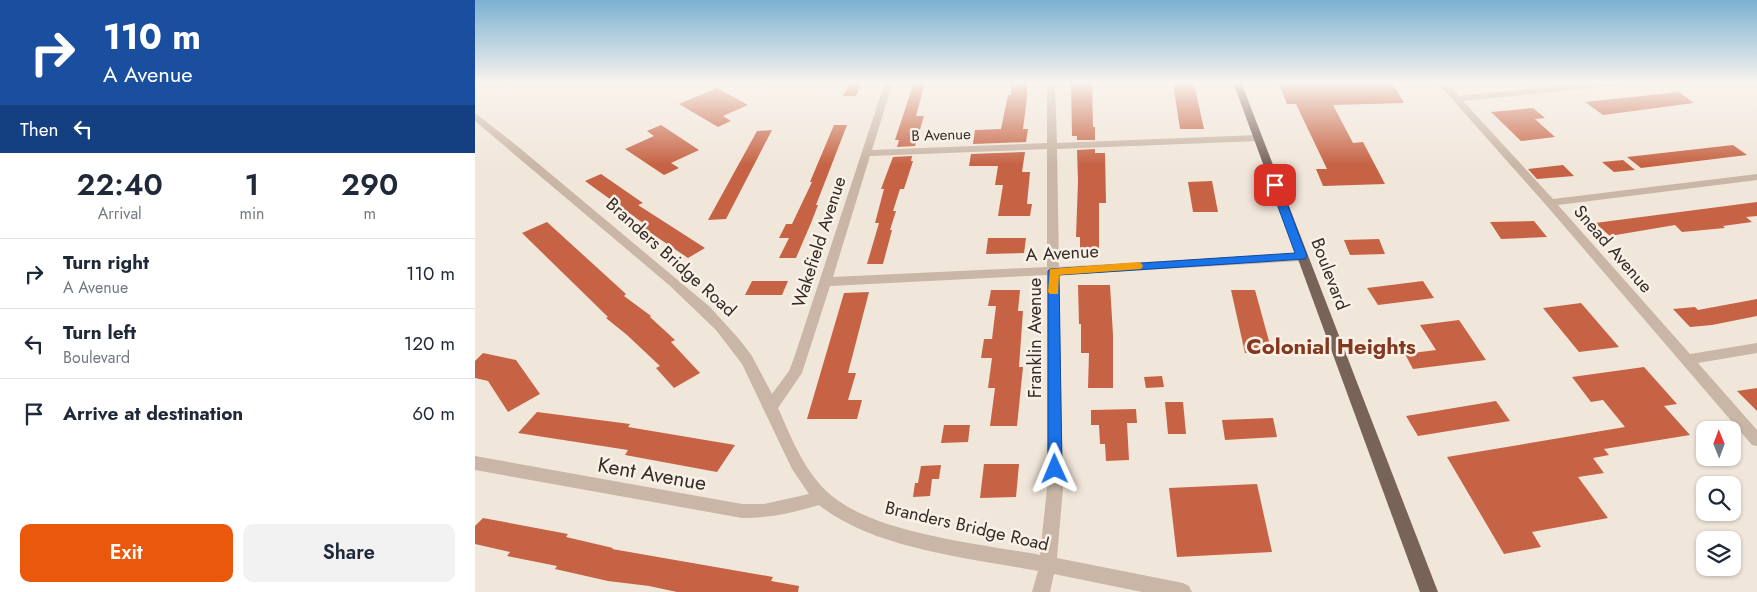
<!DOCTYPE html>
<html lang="en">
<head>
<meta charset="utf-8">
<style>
  :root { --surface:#fff; --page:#f2f2f3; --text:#1f2937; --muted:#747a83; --line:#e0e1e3; --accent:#ea580c }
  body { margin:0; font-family:Jost,sans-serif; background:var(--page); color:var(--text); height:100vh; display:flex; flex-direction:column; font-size:19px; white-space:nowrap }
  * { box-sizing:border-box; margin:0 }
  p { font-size:16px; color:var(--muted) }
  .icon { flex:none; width:28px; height:28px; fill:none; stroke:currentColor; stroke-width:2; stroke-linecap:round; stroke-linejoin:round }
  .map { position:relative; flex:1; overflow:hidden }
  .sheet { display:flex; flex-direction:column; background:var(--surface); width:475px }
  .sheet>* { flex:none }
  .top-card { background:#1a4fa0; color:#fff; overflow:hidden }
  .needle { width:32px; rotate:359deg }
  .fabs { position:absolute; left:1221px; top:421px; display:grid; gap:10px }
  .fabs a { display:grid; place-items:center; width:45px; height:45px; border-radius:10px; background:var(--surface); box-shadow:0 1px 4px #0004; font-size:25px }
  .pin { position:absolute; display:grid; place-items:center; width:42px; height:42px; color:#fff; margin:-21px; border-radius:10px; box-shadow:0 2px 8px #0006 }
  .me { position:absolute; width:55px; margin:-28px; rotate:359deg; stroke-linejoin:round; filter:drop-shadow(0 0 4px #0008) }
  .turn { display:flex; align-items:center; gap:18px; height:105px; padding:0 20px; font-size:22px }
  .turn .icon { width:65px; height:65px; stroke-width:2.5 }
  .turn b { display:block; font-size:35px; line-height:42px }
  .then { display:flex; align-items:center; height:48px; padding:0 20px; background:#0003; gap:10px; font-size:19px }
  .eta { display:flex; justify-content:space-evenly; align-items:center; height:85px; text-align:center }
  .eta b { font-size:30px; font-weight:600; line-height:35px }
  .primary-button { display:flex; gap:10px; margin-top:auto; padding:10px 20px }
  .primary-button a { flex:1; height:58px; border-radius:10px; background:var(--accent); color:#fff; font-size:20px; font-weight:600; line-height:58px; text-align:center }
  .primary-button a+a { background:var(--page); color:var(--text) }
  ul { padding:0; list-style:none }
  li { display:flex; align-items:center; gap:15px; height:70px; padding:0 20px; border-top:1px solid var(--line) }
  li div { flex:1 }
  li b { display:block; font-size:19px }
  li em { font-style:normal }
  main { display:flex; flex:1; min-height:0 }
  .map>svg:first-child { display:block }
  .building { fill:#c66344 }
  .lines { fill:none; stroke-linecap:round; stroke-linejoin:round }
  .minor { fill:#c9b6a6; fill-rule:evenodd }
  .major { fill:#786358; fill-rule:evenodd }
  .route { fill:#1a73e8; stroke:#114b97 }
  .slow { fill:#f59e0b }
  .labels { text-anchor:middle; stroke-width:5; stroke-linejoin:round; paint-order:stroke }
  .far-street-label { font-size:15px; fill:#362c27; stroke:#f9f1e7 }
  .street-label { font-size:18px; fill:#362c27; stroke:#f9f1e7 }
  .near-street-label { font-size:21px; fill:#362c27; stroke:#f9f1e7 }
  .district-label { font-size:22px; font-weight:bold; fill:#843820; stroke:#f9f1e7 }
</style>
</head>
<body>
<main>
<section class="sheet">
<div class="top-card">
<div class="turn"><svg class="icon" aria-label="right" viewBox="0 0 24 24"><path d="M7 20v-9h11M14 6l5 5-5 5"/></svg><div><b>110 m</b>A Avenue</div></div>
<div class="then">Then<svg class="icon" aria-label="left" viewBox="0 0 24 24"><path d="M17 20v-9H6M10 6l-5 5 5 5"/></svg></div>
</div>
<div class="eta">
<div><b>22:40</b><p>Arrival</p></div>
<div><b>1</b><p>min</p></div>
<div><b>290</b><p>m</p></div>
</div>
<ul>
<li><svg class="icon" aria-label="right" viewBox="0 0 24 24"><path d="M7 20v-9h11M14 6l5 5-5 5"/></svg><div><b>Turn right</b><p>A Avenue</p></div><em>110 m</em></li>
<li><svg class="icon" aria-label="left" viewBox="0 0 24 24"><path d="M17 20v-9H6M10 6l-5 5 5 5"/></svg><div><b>Turn left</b><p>Boulevard</p></div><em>120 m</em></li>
<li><svg class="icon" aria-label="arrive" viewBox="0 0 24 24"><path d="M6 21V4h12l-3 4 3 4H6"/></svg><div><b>Arrive at destination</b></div><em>60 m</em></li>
</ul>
<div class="primary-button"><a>Exit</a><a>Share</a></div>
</section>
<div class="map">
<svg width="1282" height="592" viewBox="0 0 1282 592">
  <rect width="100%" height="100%" fill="#f1e6da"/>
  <g class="building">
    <polygon points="375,82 387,82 381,96 368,96"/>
    <polygon points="439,82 450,82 441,116 449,116 440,146 422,147 424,140 420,140"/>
    <polygon points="536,82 552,82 552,98 548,129 553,129 551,142 498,144 500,130 526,129 533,95 536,95"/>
    <polygon points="596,82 617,82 618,127 620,127 620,140 602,140 602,136 597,136"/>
    <polygon points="803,82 917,82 929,103 858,105 878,143 888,142 910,184 848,186 841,169 852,169 821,104 812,104"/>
    <polygon points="698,84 719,84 729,129 705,129"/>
    <polygon points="242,88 273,105 248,116 256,121 243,127 204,104"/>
    <polygon points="1204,92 1219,103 1128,115 1110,102"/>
    <polygon points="1058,108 1070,118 1060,119 1080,137 1046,141 1016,112"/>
    <polygon points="186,125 224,150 196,163 204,168 189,175 150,149 179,136 172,131"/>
    <polygon points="359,125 372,125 341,205 343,205 336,223 321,258 304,258 314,238 304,238 311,224 317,224 337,182 335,182"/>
    <polygon points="297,130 251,219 233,220 282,131"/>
    <polygon points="1258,145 1272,155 1166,168 1152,157"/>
    <polygon points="620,149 620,153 630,153 631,203 624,203 624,255 605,255 605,237 601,237 603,181 602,150"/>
    <polygon points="550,152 547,172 555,172 552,204 557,204 555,216 523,216 528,185 520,185 523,166 494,166 496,154"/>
    <polygon points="437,156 436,161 438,161 429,189 425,189 418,211 421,211 415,230 417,230 408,264 392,264 404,223 400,223 409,189 406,189 418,157"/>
    <polygon points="1148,160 1160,170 1139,172 1127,162"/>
    <polygon points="1088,165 1099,176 1062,179 1053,169"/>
    <polygon points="126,174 168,203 163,205 230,248 213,258 164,225 168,223 110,181"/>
    <polygon points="737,181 743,212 718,212 713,182"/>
    <polygon points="1282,202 1282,216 1271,217 1277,222 1248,226 1250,228 1207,232 1200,225 1135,236 1120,223"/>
    <polygon points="1059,221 1072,237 1026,239 1015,222"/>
    <polygon points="72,222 151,294 149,296 176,316 175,317 200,340 196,342 225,373 199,388 181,368 185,366 152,335 131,318 133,317 47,233"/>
    <polygon points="513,238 551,238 549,253 511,254"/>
    <polygon points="904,239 910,254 875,255 869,240"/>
    <polygon points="277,281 313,281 307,295 270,295"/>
    <polygon points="948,281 959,298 903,305 892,288"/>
    <polygon points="603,285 635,285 638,335 638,388 613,388 614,353 606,353 606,324 604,324"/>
    <polygon points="516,290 545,290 543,311 548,311 544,367 548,367 542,426 515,426 520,388 513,388 517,358 506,358 509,339 517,339 521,306 513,306"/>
    <polygon points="756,290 780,290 797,352 770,353"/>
    <polygon points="394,292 373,373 381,373 373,400 387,400 382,419 332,419 369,293"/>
    <polygon points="1282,299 1282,316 1237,325 1215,327 1198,309 1220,307 1223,310"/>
    <polygon points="1106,303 1144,347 1104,352 1068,308"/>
    <polygon points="984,320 1011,360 938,369 930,354 961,350 945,325"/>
    <polygon points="8,353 41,360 65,394 33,412 13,381 0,378 0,361"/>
    <polygon points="1169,367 1202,404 1189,406 1215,435 1129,449 1134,455 1118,458 1129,473 1103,477 1133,518 1057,532 1066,547 1029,554 972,457 1150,427 1128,400 1116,402 1097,377"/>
    <polygon points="687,376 689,387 671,388 669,377"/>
    <polygon points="1282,388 1282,411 1262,391"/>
    <polygon points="1021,401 1035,421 943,436 931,416"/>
    <polygon points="690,402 708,402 711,434 693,434"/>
    <polygon points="661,409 662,423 652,423 654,460 631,461 630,444 625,444 624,425 616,425 616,410"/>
    <polygon points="62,412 155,424 153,427 260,445 242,472 150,455 153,450 43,433"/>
    <polygon points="798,418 802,437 750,440 747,420"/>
    <polygon points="469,425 495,425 493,442 466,443"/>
    <polygon points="509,464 544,464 541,497 505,498"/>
    <polygon points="466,465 464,479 457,479 455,496 438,497 440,483 443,483 446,466"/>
    <polygon points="782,484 797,552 702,557 694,488"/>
    <polygon points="8,518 93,534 91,537 138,548 137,549 298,577 296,581 324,586 323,592 202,592 174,586 133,581 80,569 82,566 32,556 35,552 0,544 0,526"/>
  </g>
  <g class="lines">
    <g class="minor">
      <path d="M410,82H418L397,150L572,143V82H580L582,143L783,135L788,138L783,141L582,149L584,267L826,253L832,257L826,261L584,275L588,488L582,558L708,583L714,586L717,592H667L579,574L575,592H557L563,571C494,558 399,549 344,505C318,513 294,518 267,518L0,470V456L267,504H289L334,494L317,469L267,364L241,330L194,285L0,121V113L41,145L235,307L264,339L277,356L297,394L314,371L319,358ZM572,149V267L358,277L395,156ZM572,275V488L565,555C506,544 403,534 357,496C330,474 317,439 303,408L327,373L355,286Z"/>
      <polygon points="962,82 971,82 984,96 1118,82 1151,82 1147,85 988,101 1078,199 1282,174 1282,180 1083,205 1215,354 1282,343 1282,353 1223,363 1282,430 1282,446 1277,445 1071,205"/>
    </g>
    <polygon class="major" points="758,82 766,82 963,592 945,592"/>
  </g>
  <linearGradient id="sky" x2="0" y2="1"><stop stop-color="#7bb1d1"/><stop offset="0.5" stop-color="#f9f4ee"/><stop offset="1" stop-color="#f9f4ee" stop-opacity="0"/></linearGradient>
  <rect width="1282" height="165" fill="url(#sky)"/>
  <polygon class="route" points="800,182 805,185 832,256 830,259 584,275 587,469 585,474 580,475 575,474 573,469 573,271 575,269 820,253 795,185"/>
  <polygon class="slow" points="663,262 666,263 668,266 666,269 584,275 583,294 575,294 573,292 575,269"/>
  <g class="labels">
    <g class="far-street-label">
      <text transform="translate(466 135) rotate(-2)" y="5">B Avenue</text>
    </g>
    <g class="street-label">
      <text transform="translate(344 242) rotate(-72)" y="6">Wakefield Avenue</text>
      <text transform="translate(1138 249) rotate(49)" y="6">Snead Avenue</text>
      <text transform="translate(587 253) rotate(-3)" y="6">A Avenue</text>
      <text transform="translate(196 257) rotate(42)" y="6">Branders Bridge Road</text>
      <text transform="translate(855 274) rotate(69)" y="6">Boulevard</text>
      <text transform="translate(560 338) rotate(-90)" y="6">Franklin Avenue</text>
      <text transform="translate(492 526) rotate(13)" y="6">Branders Bridge Road</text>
    </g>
    <g class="near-street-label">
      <text transform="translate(177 474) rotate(10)" y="7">Kent Avenue</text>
    </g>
    <g class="district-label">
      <text x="856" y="354">Colonial Heights</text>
    </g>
  </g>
</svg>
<div class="fabs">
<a><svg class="needle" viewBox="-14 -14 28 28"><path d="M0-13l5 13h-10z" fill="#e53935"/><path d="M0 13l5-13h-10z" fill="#747a83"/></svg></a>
<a><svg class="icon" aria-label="search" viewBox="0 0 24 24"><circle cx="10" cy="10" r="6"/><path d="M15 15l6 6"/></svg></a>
<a><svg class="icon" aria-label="layers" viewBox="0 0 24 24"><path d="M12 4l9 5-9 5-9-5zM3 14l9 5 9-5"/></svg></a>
</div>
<div class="pin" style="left:800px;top:185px;background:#d93025"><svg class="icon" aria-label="arrive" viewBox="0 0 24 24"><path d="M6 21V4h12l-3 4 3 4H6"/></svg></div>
<svg class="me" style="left:580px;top:469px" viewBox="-20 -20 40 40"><path d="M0-17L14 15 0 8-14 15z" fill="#1a73e8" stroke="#fff" stroke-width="4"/></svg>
</div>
</main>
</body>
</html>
